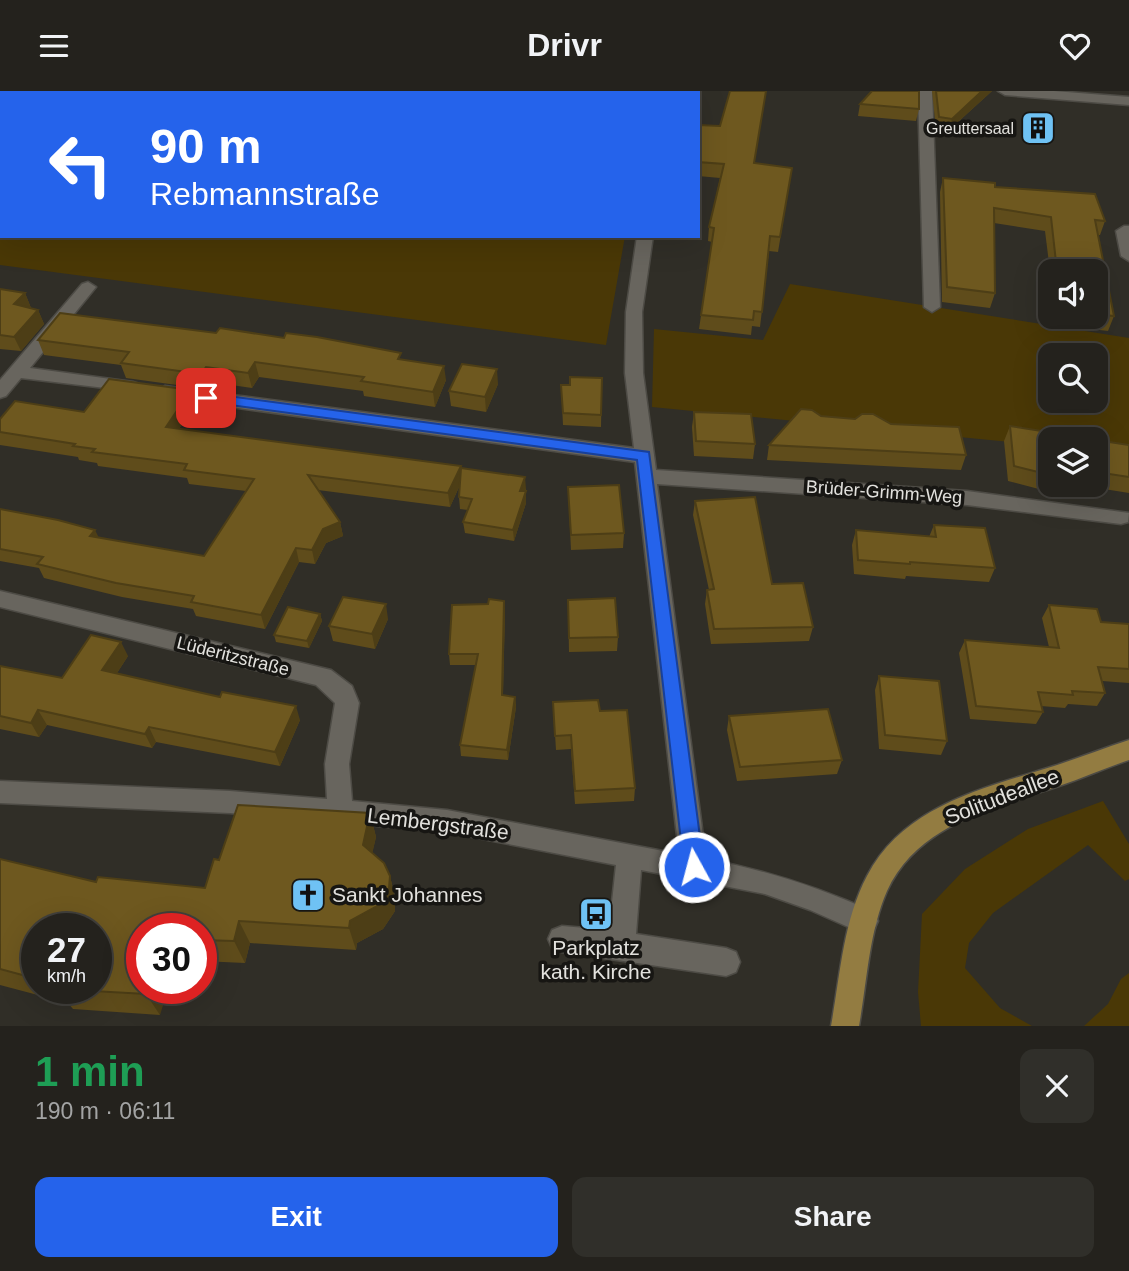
<!DOCTYPE html>
<html lang="en">
<head>
<meta charset="utf-8">
<style>
  :root { --surface:#24221d; --page:#302f2a; --text:#f1f3f6; --muted:#a3a4a4; --line:#413f3b; --accent:#2563eb }
  body { margin:0; font-family:Arial,sans-serif; background:var(--page); color:var(--text); height:100vh; display:flex; flex-direction:column; font-size:26px; white-space:nowrap }
  * { box-sizing:border-box; margin:0 }
  p { font-size:23px; color:var(--muted) }
  .icon { flex:none; width:38px; height:38px; fill:none; stroke:currentColor; stroke-width:2; stroke-linecap:round; stroke-linejoin:round }
  .map { position:relative; height:935px; overflow:hidden }
  .drawer { display:flex; flex-direction:column; background:var(--surface); flex:1 }
  .drawer>* { flex:none }
  .top-card { position:absolute; left:0px; top:0px; width:700px; height:147px; box-shadow:0 7px 28px #0002,0 0 0 2px var(--line); background:#2563eb; color:#fff; overflow:hidden }
  .tools { position:absolute; left:1038px; top:168px; display:grid; gap:14px }
  .tools a { display:grid; place-items:center; width:70px; height:70px; border-radius:14px; background:var(--surface); box-shadow:0 7px 28px #0002,0 0 0 2px var(--line); font-size:35px }
  .speed { position:absolute; left:21px; top:822px; display:flex; gap:14px; font-size:35px; font-weight:700; text-align:center }
  .speed>* { display:grid; place-content:center; width:91px; height:91px; border-radius:50%; background:var(--surface); box-shadow:0 7px 28px #0002,0 0 0 2px var(--line); line-height:1 }
  .speed small { font-size:18px; font-weight:400 }
  .speed .limit { border:10px solid #d22; background:#fff; color:#111 }
  .pin { position:absolute; display:grid; place-items:center; width:60px; height:60px; color:#fff; margin:-30px; border-radius:14px; box-shadow:0 4px 10px #0006 }
  .me { position:absolute; width:77px; margin:-38px; rotate:353deg; stroke-linejoin:round; filter:drop-shadow(0 0 5px #0008) }
  .turn { display:flex; align-items:center; gap:24px; height:147px; padding:0 35px; font-size:32px }
  .turn .icon { width:91px; height:91px; stroke-width:2.5 }
  .turn b { display:block; font-size:49px; line-height:60px }
  .round { display:grid; place-items:center; flex:none; width:74px; height:74px; border-radius:14px; background:var(--page) }
  .overview { display:flex; align-items:center; justify-content:space-between; height:119px; padding:0 35px }
  h1 { font-size:42px; font-weight:700; line-height:52px; color:#1e9e55 }
  .cta { display:flex; gap:14px; margin-top:auto; padding:14px 35px }
  .cta a { flex:1; height:80px; border-radius:14px; background:var(--accent); color:#fff; font-size:28px; font-weight:700; line-height:80px; text-align:center }
  .cta a+a { background:var(--page); color:var(--text) }
  header { display:flex; justify-content:space-between; align-items:center; height:91px; padding:0 35px; background:var(--surface); font-size:32px; font-weight:700 }
  .map>svg:first-child { display:block }
  .green { fill:#4a3806; fill-rule:evenodd }
  .lines { fill:none; stroke-linecap:round; stroke-linejoin:round }
  .minor-casing { stroke:#4d4b45; stroke-width:3 }
  .major-casing { stroke:#4d4b45; stroke-width:3 }
  .minor { fill:#68655e; fill-rule:evenodd }
  .major { fill:#937c41; fill-rule:evenodd }
  .wall { fill:#5f4c1b; fill-rule:evenodd }
  .shaded-wall { fill:#4d3e16 }
  .building { fill:#6e581f; stroke:#4d3e16; stroke-width:2 }
  .route { fill:#2563eb; stroke:#184099; stroke-width:2 }
  .labels { text-anchor:middle; stroke-width:7; stroke-linejoin:round; paint-order:stroke }
  .far-poi-label { font-size:16px; fill:#e2e1dd; stroke:#171613; text-anchor:end }
  .street-label { font-size:18px; fill:#e2e1dd; stroke:#171613 }
  .near-street-label { font-size:21px; fill:#e2e1dd; stroke:#171613 }
  .near-poi-label { font-size:21px; fill:#e2e1dd; stroke:#171613; text-anchor:start }
</style>
</head>
<body>
<header><svg class="icon" aria-label="menu" viewBox="0 0 24 24"><path d="M4 6h16M4 12h16M4 18h16"/></svg>Drivr<svg class="icon" aria-label="heart" viewBox="0 0 24 24"><path d="M12 20l-8-8c-3-5 5-10 8-4 3-6 11-1 8 4z"/></svg></header>
<div class="map">
<svg width="1129" height="935" viewBox="0 0 1129 935">
  <rect width="100%" height="100%" fill="#302e27"/>
  <g class="green">
    <polygon points="0,38 2,145 625,145 606,254 0,174"/>
    <path d="M790,193L1129,247V363L1096,359V348H1050V355L652,316L654,238L763,249ZM1050,264H1096V310H1050Z"/>
    <polygon points="1103,710 1129,753 1129,788 1125,790 1088,754 993,822 969,852 965,877 1000,917 1032,935 921,935 918,901 922,823 965,778 1028,738"/>
    <polygon points="1129,882 1129,935 1084,935 1108,913 1121,888"/>
  </g>
  <g class="lines">
    <g class="minor-casing">
      <g id="minor">
        <polygon points="510,0 524,0 510,2"/>
        <polygon points="662,0 676,0 662,2"/>
        <polygon points="918,0 932,0 940,216 932,221 924,216"/>
        <polygon points="998,0 1054,0 1129,6 1129,14 1005,4"/>
        <polygon points="1124,135 1129,135 1129,170 1121,165 1116,140"/>
        <path d="M637,145H653L642,221L643,282L656,379L967,400L1129,422L1128,431L1121,433L967,414L657,393L706,768C766,779 818,796 874,821L878,830L874,839L864,843L810,819L765,803L641,779L636,843L726,857L736,861L740,871L736,881L726,885L562,861L552,857L548,848L552,839L562,835L609,839L616,774L447,741L230,722L0,712V690L230,700L327,708L325,673L335,612L316,594L0,516V500L331,579L352,595L359,612L349,673L352,710L447,719L679,763L635,371L165,307L156,301L165,295L634,357L625,282L626,221Z"/>
        <polygon points="88,191 96,196 30,277 133,291 139,293 142,297 139,301 21,287 6,305 0,307 0,289 82,193"/>
      </g>
    </g>
    <g class="major-casing">
      <path id="major" d="M1129,649V669C1105,677 1083,687 1059,695C996,716 917,733 887,800C869,841 867,891 859,935H831C840,886 843,830 867,785C903,715 984,697 1054,675C1079,667 1104,657 1129,649Z"/>
    </g>
    <use href="#minor" class="minor"/>
    <use href="#major" class="major"/>
  </g>
  <g class="wall">
    <polygon points="932,0 992,0 948,40 936,38"/>
    <polygon points="860,13 919,18 916,30 858,25"/>
    <polygon points="698,34 754,72 792,77 778,161 769,160 760,236 752,235 751,244 699,238 712,151 708,150 709,136 720,87 698,85"/>
    <polygon points="943,87 995,96 1105,130 1100,144 1098,144 1114,225 1108,240 1057,234 1056,226 1096,226 1096,180 1050,180 1045,140 994,132 995,202 990,217 942,211 940,101"/>
    <polygon points="0,198 25,202 31,217 38,219 44,233 21,260 0,258"/>
    <polygon points="216,242 402,269 446,289 435,316 364,305 363,300 259,286 252,297 210,291 206,298 126,287 121,274 44,264 38,249"/>
    <polygon points="602,287 601,336 563,334 561,294 570,294"/>
    <polygon points="498,293 486,321 451,315 449,300"/>
    <polygon points="195,313 179,338 461,379 526,398 526,412 514,450 465,442 463,431 468,419 460,418 459,406 460,394 450,416 318,399 340,431 343,445 326,452 315,473 299,471 265,538 196,525 193,518 122,506 44,487 39,477 0,470 0,418 99,447 204,465 246,400 189,393 187,387 98,375 97,372 79,369 78,366 0,354 0,328"/>
    <polygon points="694,321 755,353 753,368 694,365 692,336"/>
    <polygon points="821,325 891,333 966,364 961,379 767,369 769,354"/>
    <polygon points="1010,335 1050,348 1050,394 1096,394 1096,349 1129,354 1129,402 1079,394 1076,400 1054,402 1008,390 1004,350"/>
    <polygon points="568,396 624,442 623,457 571,459"/>
    <polygon points="695,410 813,536 809,550 711,553 705,513 707,499 709,499 693,424"/>
    <polygon points="934,434 995,477 989,491 906,485 905,488 854,483 852,454 856,439 929,446"/>
    <polygon points="568,509 618,546 617,560 569,561"/>
    <polygon points="1049,514 1101,531 1129,533 1129,592 1102,590 1105,602 1097,615 1068,613 1065,617 1041,615 1043,621 1036,633 970,628 959,562 965,549 1049,556 1042,527"/>
    <polygon points="505,521 503,604 515,606 516,616 508,669 461,665 460,654 476,574 450,574 449,563"/>
    <polygon points="320,523 322,530 309,557 276,551 274,544"/>
    <polygon points="388,528 375,558 333,550 329,535"/>
    <polygon points="128,565 117,582 300,629 280,675 156,651 152,657 47,634 39,646 0,638 0,575 62,587"/>
    <polygon points="879,585 947,650 941,664 879,658 875,599"/>
    <polygon points="553,611 600,620 635,697 634,710 575,713 571,658 556,659"/>
    <polygon points="729,625 842,669 837,683 737,690 727,639"/>
    <path d="M370,722L376,746L372,762L390,785L395,807V820L383,838L357,852L356,859L250,852L245,872L201,870V838H142L160,924L73,918L68,912L0,894V768L96,791L205,797ZM37,838L96,898H37Z"/>
  </g>
  <g class="shaded-wall">
    <polygon points="982,0 992,0 948,40 952,28"/>
    <polygon points="25,202 31,217 14,213"/>
    <polygon points="38,219 44,233 21,260 14,246"/>
    <polygon points="255,271 259,286 252,297 248,282"/>
    <polygon points="444,275 446,289 435,316 433,301"/>
    <polygon points="206,276 210,291 206,298 201,283"/>
    <polygon points="497,278 498,293 486,321 485,306"/>
    <polygon points="191,299 195,313 171,350 166,336"/>
    <polygon points="461,375 462,389 450,416 448,402"/>
    <polygon points="525,386 526,398 521,412 520,400"/>
    <polygon points="526,400 526,412 514,450 513,439"/>
    <polygon points="340,431 343,445 326,452 315,473 312,459 323,438"/>
    <polygon points="95,439 102,453 90,445"/>
    <polygon points="296,457 299,471 265,538 261,524"/>
    <polygon points="504,510 505,521 502,615 502,604"/>
    <polygon points="386,513 388,528 375,558 372,543"/>
    <polygon points="320,523 322,530 309,557 307,550"/>
    <polygon points="121,551 128,565 110,593 102,579"/>
    <polygon points="515,606 516,616 508,669 507,659"/>
    <polygon points="296,615 300,629 280,675 275,661"/>
    <polygon points="38,619 47,634 39,646 31,632"/>
    <polygon points="149,636 156,651 152,657 145,643"/>
    <polygon points="370,722 376,746 369,777 363,754"/>
    <polygon points="390,785 395,807 395,820 383,838 357,852 356,859 349,837 350,830"/>
    <polygon points="239,830 250,852 245,872 234,850"/>
    <polygon points="147,898 168,898 160,924 146,903"/>
  </g>
  <g class="building">
    <polygon points="277,0 313,0 312,2 276,2"/>
    <polygon points="598,0 635,0 635,2 597,2"/>
    <polygon points="730,0 766,0 754,72 792,77 780,146 770,145 762,221 754,220 753,229 701,224 714,137 709,136 724,73 698,71 698,34 720,35"/>
    <polygon points="872,0 919,0 919,18 860,13"/>
    <polygon points="936,0 982,0 952,28 939,26"/>
    <polygon points="943,87 995,92 995,96 1095,103 1105,130 1095,129 1114,225 1096,223 1096,180 1057,180 1051,126 994,117 995,202 947,196"/>
    <polygon points="0,198 25,202 14,213 38,219 14,246 0,244"/>
    <polygon points="60,222 216,242 220,237 284,247 286,242 317,246 401,262 398,268 444,275 433,301 361,290 364,286 255,271 248,282 206,276 201,283 121,272 129,261 38,249"/>
    <polygon points="462,273 497,278 485,306 449,300"/>
    <polygon points="570,286 602,287 601,324 563,322 561,294 570,294"/>
    <polygon points="109,288 191,299 166,336 461,375 448,402 308,384 340,431 323,438 312,459 296,457 261,524 191,511 194,505 116,492 37,473 43,466 0,458 0,418 58,429 95,439 90,445 204,465 254,388 184,379 187,373 92,361 95,358 73,355 75,353 0,341 0,328 15,310 84,321"/>
    <polygon points="801,318 812,319 821,325 855,328 862,323 873,323 891,333 959,336 966,364 769,354"/>
    <polygon points="694,321 751,323 755,353 696,350"/>
    <polygon points="1010,335 1093,348 1050,348 1050,384 1014,375"/>
    <polygon points="1096,349 1129,354 1129,386 1096,381"/>
    <polygon points="461,377 525,386 520,400 526,400 513,439 463,431 472,408 459,406"/>
    <polygon points="619,394 624,442 571,444 568,396"/>
    <polygon points="755,406 772,493 803,492 813,536 714,538 707,499 714,498 695,410"/>
    <polygon points="934,434 985,437 995,477 910,471 910,473 858,469 856,439 936,446"/>
    <polygon points="343,506 386,513 372,543 329,535"/>
    <polygon points="615,507 618,546 569,547 568,509"/>
    <polygon points="489,508 504,510 502,604 515,606 507,659 460,654 478,563 449,563 452,514 488,513"/>
    <polygon points="1049,514 1097,518 1101,531 1129,533 1129,578 1098,576 1105,602 1072,600 1073,604 1038,601 1043,621 976,615 965,549 1059,557"/>
    <polygon points="288,516 320,523 307,550 274,544"/>
    <polygon points="91,544 121,551 102,579 220,606 222,601 296,615 275,661 149,636 145,643 38,619 31,632 0,625 0,575 62,587"/>
    <polygon points="879,585 939,590 947,650 885,644"/>
    <polygon points="598,609 600,620 627,619 635,697 575,700 571,644 555,645 553,611"/>
    <polygon points="828,618 842,669 740,676 729,625"/>
    <polygon points="238,714 370,722 363,754 384,772 390,785 389,797 377,815 350,830 349,837 239,830 234,850 201,849 201,838 142,838 142,898 147,898 146,903 57,898 96,898 96,838 37,838 37,888 0,878 0,768 96,791 98,786 205,797 214,768 219,769"/>
  </g>
  <polygon class="route" points="206,302 649,361 704,776 701,782 694,785 687,782 684,776 637,369 201,310 201,303"/>
  <defs>
    <g id="building-square" transform="scale(1.75)"><rect x="-9" y="-9" width="18" height="18" rx="4" fill="#6fc2f4" stroke="#171613"/><path d="M-4-6H4V6H1V3H-1V6H-4ZM-2.5-4.3h1.7v1.8h-1.7ZM.8-4.3h1.7v1.8H.8ZM-2.5-1h1.7V.8h-1.7ZM.8-1h1.7V.8H.8Z" fill="#111"/></g>
    <g id="church-square" transform="scale(1.75)"><rect x="-9" y="-9" width="18" height="18" rx="4" fill="#6fc2f4" stroke="#171613"/><path d="M-1.2-6h2.4v3.5h3.3v2.4h-3.3V6h-2.4V-.1h-3.3v-2.4h3.3Z" fill="#111"/></g>
    <g id="bus-square" transform="scale(1.75)"><rect x="-9" y="-9" width="18" height="18" rx="4" fill="#6fc2f4" stroke="#171613"/><path d="M-5-6H5V4H4V6H2V4H-2V6H-4V4H-5ZM-3.5-4V0h7V-4ZM-3.5 1.2v1.5H-2V1.2ZM2 1.2v1.5H3.5V1.2Z" fill="#111"/></g>
  </defs>
  <g fill-rule="evenodd">
    <use href="#building-square" x="1038" y="37"/>
    <use href="#church-square" x="308" y="804"/>
    <use href="#bus-square" x="596" y="823"/>
  </g>
  <g class="labels">
    <g class="far-poi-label">
      <text x="1014" y="43">Greuttersaal</text>
    </g>
    <g class="street-label">
      <text transform="translate(884 401) rotate(4)" y="6">Brüder-Grimm-Weg</text>
      <text transform="translate(233 565) rotate(14)" y="6">Lüderitzstraße</text>
    </g>
    <g class="near-street-label">
      <text transform="translate(1002 706) rotate(-21)" y="7">Solitudeallee</text>
      <text transform="translate(438 733) rotate(7)" y="7">Lembergstraße</text>
    </g>
    <g class="near-poi-label">
      <text x="332" y="811">Sankt Johannes</text>
      <text x="596" y="864" text-anchor="middle">Parkplatz<tspan x="596" dy="24">kath. Kirche</tspan></text>
    </g>
  </g>
</svg>
<div class="tools">
<a><svg class="icon" aria-label="sound" viewBox="0 0 24 24"><path d="M4 9h4l5-4v14l-5-4H4zM17 9q2 3 0 6"/></svg></a>
<a><svg class="icon" aria-label="search" viewBox="0 0 24 24"><circle cx="10" cy="10" r="6"/><path d="M15 15l6 6"/></svg></a>
<a><svg class="icon" aria-label="layers" viewBox="0 0 24 24"><path d="M12 4l9 5-9 5-9-5zM3 14l9 5 9-5"/></svg></a>
</div>
<div class="speed"><div>27<small>km/h</small></div><div class="limit">30</div></div>
<div class="pin" style="left:206px;top:307px;background:#d93025"><svg class="icon" aria-label="arrive" viewBox="0 0 24 24"><path d="M6 21V4h12l-3 4 3 4H6"/></svg></div>
<svg class="me" style="left:694px;top:776px" viewBox="-20 -20 40 40"><circle r="17" fill="#2563eb" stroke="#fff" stroke-width="3"/><path d="M0-11L8 9 0 5-8 9z" fill="#fff"/></svg>
<div class="top-card">
<div class="turn"><svg class="icon" aria-label="left" viewBox="0 0 24 24"><path d="M17 20v-9H6M10 6l-5 5 5 5"/></svg><div><b>90 m</b>Rebmannstraße</div></div>
</div>
</div>
<section class="drawer">
<div class="overview"><div><h1>1 min</h1><p>190 m · 06:11</p></div><a class="round"><svg class="icon" aria-label="close" viewBox="0 0 24 24"><path d="M6 6l12 12M18 6L6 18"/></svg></a></div>
<div class="cta"><a>Exit</a><a>Share</a></div>
</section>
</body>
</html>
